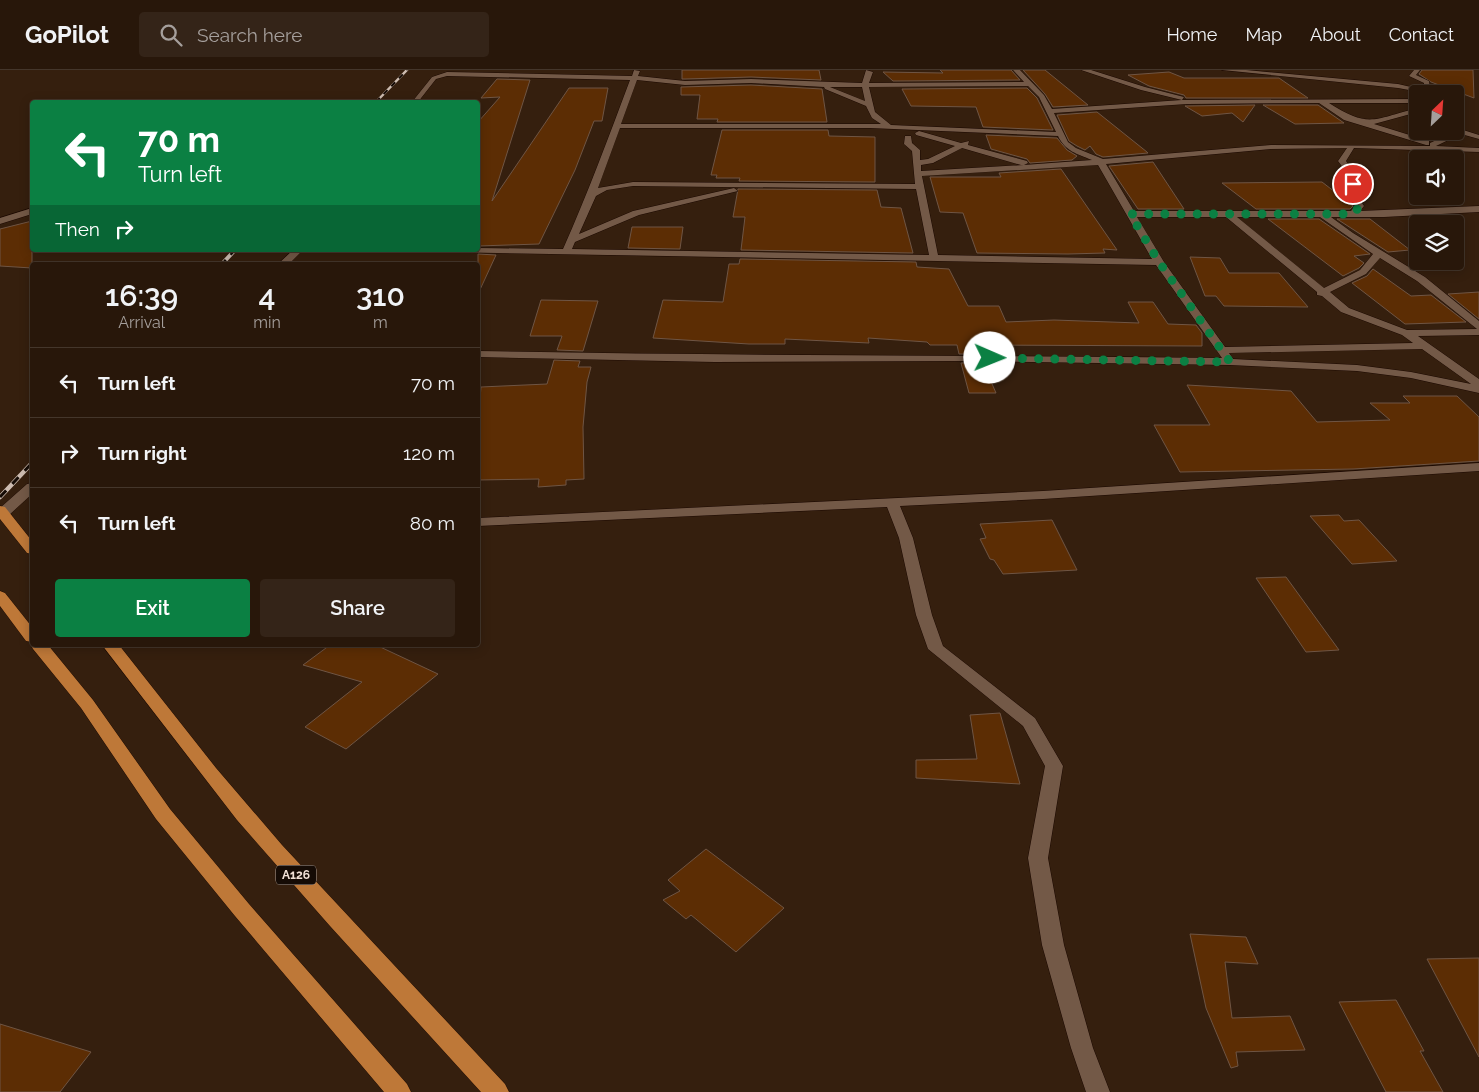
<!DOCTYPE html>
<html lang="en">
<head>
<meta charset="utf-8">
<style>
  :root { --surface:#28170a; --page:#342418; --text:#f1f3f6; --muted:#a59f9c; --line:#44362b; --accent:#0b8043 }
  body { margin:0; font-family:Raleway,sans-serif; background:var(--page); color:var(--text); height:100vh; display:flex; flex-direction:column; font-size:19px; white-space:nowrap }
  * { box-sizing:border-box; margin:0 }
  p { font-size:16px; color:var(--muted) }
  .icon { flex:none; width:28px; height:28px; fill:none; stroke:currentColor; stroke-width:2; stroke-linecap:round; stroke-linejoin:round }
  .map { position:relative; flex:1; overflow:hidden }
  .side { position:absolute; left:30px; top:192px; width:450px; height:385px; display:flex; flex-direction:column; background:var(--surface); border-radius:5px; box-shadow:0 2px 12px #0003,0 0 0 1px var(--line) }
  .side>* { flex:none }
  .banner { position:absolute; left:30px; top:30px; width:450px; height:152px; border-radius:5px; box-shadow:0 2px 12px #0003,0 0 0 1px var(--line); background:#0b8043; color:#fff; overflow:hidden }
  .needle { width:32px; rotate:25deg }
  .tools { position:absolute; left:1409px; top:15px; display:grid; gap:10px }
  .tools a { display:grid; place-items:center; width:55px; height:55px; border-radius:5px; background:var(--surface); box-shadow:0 2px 12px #0003,0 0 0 1px var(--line); font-size:25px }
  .pin { position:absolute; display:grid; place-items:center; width:42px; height:42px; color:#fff; margin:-21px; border:2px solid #fff; border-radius:50%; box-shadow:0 1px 5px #0007 }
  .me { position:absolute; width:55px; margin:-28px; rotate:91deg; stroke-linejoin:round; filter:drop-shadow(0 0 4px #0008) }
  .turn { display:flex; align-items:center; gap:18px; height:105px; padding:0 25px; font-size:22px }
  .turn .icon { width:65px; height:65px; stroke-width:2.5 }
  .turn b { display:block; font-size:35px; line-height:42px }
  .then { display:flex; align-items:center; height:48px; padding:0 25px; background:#0003; gap:10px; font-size:19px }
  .eta { display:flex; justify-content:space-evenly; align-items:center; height:85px; text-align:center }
  .eta b { font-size:30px; font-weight:600; line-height:35px }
  .button { display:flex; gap:10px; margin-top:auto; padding:10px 25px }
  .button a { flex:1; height:58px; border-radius:5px; background:var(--accent); color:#fff; font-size:20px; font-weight:600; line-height:58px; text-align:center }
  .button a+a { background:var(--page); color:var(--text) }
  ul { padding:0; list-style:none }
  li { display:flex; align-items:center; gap:15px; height:70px; padding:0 25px; border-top:1px solid var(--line) }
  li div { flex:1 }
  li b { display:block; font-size:19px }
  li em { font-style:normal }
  header { display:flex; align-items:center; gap:30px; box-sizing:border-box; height:70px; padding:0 25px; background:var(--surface); border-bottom:1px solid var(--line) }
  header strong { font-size:24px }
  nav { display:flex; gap:28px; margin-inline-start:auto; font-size:18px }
  .search { width:350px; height:45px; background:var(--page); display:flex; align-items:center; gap:12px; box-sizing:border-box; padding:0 18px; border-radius:5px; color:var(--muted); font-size:19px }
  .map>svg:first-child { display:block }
  .building { fill:#5c2d04; stroke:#6f5544 }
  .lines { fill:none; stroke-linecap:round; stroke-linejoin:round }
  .service-casing { stroke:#1b0800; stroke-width:1 }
  .minor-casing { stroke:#1b0800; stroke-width:1 }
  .trunk-casing { stroke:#1b0800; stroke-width:1 }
  .service { fill:#735947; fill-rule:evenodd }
  .minor { fill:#735947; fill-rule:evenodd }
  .trunk { fill:#be7838; fill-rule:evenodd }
  .rail-far2-casing { stroke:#cdbcb1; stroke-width:2.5 }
  .rail-far1-casing { stroke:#cdbcb1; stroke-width:4 }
  .rail-casing { stroke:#cdbcb1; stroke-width:4.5 }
  .rail-far2 { stroke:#150b05; stroke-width:2; stroke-dasharray:5.5; stroke-linecap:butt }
  .rail-far1 { stroke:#150b05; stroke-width:2.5; stroke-dasharray:7; stroke-linecap:butt }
  .rail { stroke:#150b05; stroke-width:3; stroke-dasharray:9; stroke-linecap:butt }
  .route { stroke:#0b8043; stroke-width:9; stroke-dasharray:0 16.2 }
  .labels { text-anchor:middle; stroke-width:4; stroke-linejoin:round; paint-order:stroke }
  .shield { fill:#150b05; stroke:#afa198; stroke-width:1 }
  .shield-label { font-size:12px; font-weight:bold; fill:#f1e1d7 }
</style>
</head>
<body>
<header>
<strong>GoPilot</strong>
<div class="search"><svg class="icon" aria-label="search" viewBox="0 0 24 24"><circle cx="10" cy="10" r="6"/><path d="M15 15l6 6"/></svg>Search here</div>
<nav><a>Home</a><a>Map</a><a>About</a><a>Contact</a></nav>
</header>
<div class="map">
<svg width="1479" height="1022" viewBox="0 0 1479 1022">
  <rect width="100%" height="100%" fill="#351f0e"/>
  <g class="building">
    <polygon points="682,0 819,0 821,10 751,7 685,9 682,9"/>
    <polygon points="940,0 1011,0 1020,10 893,11 883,2 943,3"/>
    <polygon points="1023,0 1045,0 1088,35 1053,37 1045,24"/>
    <polygon points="1422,0 1473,0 1474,28 1431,12 1419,4"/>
    <polygon points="1169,2 1184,8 1279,8 1308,28 1186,28 1184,25 1149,16 1128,5"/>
    <polygon points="497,9 530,10 492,131 569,18 608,18 602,51 594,51 575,100 539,174 478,176 478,52 500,27 481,28"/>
    <polygon points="751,15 822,19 827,52 717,52 718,49 697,49 700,25 681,25 681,17"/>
    <polygon points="1027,18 1037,28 1053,60 983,57 976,37 911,36 902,19"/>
    <polygon points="1255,35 1243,52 1232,43 1202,46 1185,36"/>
    <polygon points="1263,35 1318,35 1344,53 1295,54"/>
    <polygon points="1097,42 1147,82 1148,83 1103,87 1096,84 1090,76 1085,80 1077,76 1069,71 1057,45"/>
    <polygon points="722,60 828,60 829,66 875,67 875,112 739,111 740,108 716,108 717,105 711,105"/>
    <polygon points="986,65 1057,68 1067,80 1077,86 1072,90 1030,93 1027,89 991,79"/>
    <polygon points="1153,92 1184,139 1138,139 1109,96"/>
    <polygon points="1061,99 1117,180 1103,179 1105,183 1068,184 977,183 963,143 940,142 930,107 1001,107 999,103"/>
    <polygon points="1322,112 1353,136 1350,139 1256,139 1222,113"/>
    <polygon points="738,119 877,120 881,137 901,138 913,183 741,180 745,147 733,147"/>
    <polygon points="1268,149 1319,149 1370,184 1354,186 1364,193 1359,198 1343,206"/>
    <polygon points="1337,149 1370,149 1410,180 1388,182"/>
    <polygon points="32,151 32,198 0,196 0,159"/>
    <polygon points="632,157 683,157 680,179 628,178"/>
    <polygon points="478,184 496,185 478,224"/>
    <polygon points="1190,187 1220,188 1229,203 1279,203 1308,237 1224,236 1216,226 1205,226"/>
    <polygon points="740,189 916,192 917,197 949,199 968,236 999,236 1006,252 1054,250 1139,253 1128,232 1153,232 1168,254 1196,255 1202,263 1202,276 976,275 980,284 959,284 957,275 930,275 927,272 868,268 869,273 785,269 785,274 749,274 653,268 663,230 723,232 729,194 739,194"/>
    <polygon points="1373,199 1411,226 1431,225 1466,252 1405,254 1352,213 1367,206"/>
    <polygon points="1479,222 1479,249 1448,224"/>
    <polygon points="541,230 598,231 583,281 557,280 562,266 530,266"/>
    <polygon points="554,290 580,291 578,297 591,297 587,312 583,357 584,409 566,410 566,415 538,417 539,409 478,410 478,351 481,317 547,314"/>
    <polygon points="961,293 983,293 996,323 969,323"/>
    <polygon points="1187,315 1291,321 1317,352 1390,350 1370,333 1410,333 1403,326 1457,326 1479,347 1479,391 1353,399 1180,402 1154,355 1210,355"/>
    <polygon points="1339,445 1344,451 1359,450 1397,491 1352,494 1310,446"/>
    <polygon points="1052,450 1077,500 1003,504 994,490 990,489 980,469 986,468 980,454"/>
    <polygon points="1286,507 1339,580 1306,582 1256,508"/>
    <polygon points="330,575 376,575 438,604 346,679 305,657 362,612 303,595"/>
    <polygon points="1000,643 1020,714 916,708 916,690 977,689 970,645"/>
    <polygon points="706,779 784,838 736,882 691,845 686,849 663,830 680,821 668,810"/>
    <polygon points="1190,864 1246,867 1258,894 1225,892 1232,948 1290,946 1305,980 1236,982 1238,996 1231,998 1206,938"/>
    <polygon points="1479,888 1479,987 1427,889"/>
    <polygon points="1396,930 1424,981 1420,981 1443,1022 1386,1022 1339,932"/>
    <polygon points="0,954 91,982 60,1022 0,1022"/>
  </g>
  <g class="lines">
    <g class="service-casing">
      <polygon id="service" points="32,138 32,144 0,154 0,148"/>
    </g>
    <g class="minor-casing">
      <g id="minor">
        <path d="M634,0L640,1L638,6L685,11L751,9L862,13L866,0L873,2L869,13L1024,12L1013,0H1020L1044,25L1052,39L1182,30L1141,20L1081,0H1091L1145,17L1184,27L1182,30L1418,29V33H1329C1370,59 1373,49 1418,38V42L1374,54L1429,71V75H1426L1344,50L1319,33L1187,34L1054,43L1068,72L1076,78L1103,89L1271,75L1430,76V73L1460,59L1479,65V69L1461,64L1436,76L1479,78V82L1354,78L1346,91C1360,109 1353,120 1364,136L1360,141L1479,136V142L1384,147H1331L1353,163L1425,207L1479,251V265L1418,266L1479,309V323L1411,308L1357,301L1230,295L970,291L715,292L478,287V281C726,286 974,285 1222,288L1156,195L445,182L443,180H478V178L563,179C588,123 609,66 630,10L447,6L436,9L418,32H412L432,7L447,2L632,6ZM637,10L685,15L751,13L824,17L825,19L866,36L872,48L881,54H621ZM1028,16L1039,27L1056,62L891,55L875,42L869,17ZM830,17H862L865,31ZM620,58H870L1058,66C1065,81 1077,84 1092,90L1024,95L1028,93L1027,91L968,75L969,71L961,73L919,61L915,63L916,65L955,76L928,89L920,90V80L912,73L911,66H905L904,74L912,81L915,114L633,112L598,118ZM962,78L1021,95H1024L921,101V95L933,93ZM1347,78L1338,91L1347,103L1350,128L1355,136L1351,141H1134L1106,94L1271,79ZM1098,95L1152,189L938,185L922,106ZM633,116L916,119L929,185L572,179L575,172L639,145L738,121L734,118L633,141L579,164L596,126L607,120ZM1137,147H1226L1317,222V225L1322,226L1341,242L1402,265L1413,273L1225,277L1164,192ZM1237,147H1320L1373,184L1360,200L1324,218ZM1380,188L1417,211L1477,259L1407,260L1349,238L1330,222L1366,204ZM1422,279L1471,314L1411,302L1357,295L1233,289L1229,283Z"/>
        <polygon points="1222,0 1246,0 1398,14 1424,20 1424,13 1409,6 1414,0 1420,0 1416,5 1429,11 1431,24 1398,18"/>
        <polygon points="293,180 303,180 288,195 277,195"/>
        <polygon points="1479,393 1479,401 1043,429 900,436 913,468 932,545 943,576 1035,648 1063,696 1048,788 1064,875 1093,978 1110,1022 1086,1022 1071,978 1042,875 1028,788 1045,696 1023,656 928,579 916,545 899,468 887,437 478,456 478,448 1043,421"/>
        <polygon points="32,413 32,424 8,446 0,446 0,438 27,414"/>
      </g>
    </g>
    <g class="trunk-casing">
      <g id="trunk">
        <polygon points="0,436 5,437 32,471 32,484 27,483 0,449"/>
        <polygon points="0,521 5,523 32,557 32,572 26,571 0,536"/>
        <polygon points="32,573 32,575 48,575 93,630 170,739 249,834 407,1014 411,1022 384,1022 235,846 156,749 81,638 33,579 31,575"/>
        <polygon points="102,575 119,575 216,698 282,775 505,1014 509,1022 481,1022 330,856 237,750"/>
      </g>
    </g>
    <use href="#service" class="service"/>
    <use href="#minor" class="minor"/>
    <use href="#trunk" class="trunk"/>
    <g class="rail-far2-casing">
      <polyline id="rail-far2" points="376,32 407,0"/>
    </g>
    <g class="rail-far1-casing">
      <polyline id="rail-far1" points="221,195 235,180"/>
    </g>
    <g class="rail-casing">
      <polyline id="rail" points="0,427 32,393"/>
    </g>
    <use href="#rail-far2" class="rail-far2"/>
    <use href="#rail-far1" class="rail-far1"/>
    <use href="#rail" class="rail"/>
  </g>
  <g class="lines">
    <polyline class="route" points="990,288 1230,292 1159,192 1130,144 1353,144 1360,136 1354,128 1353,114"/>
  </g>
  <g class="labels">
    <rect class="shield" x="276" y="795.5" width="40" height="19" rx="4"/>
    <g class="shield-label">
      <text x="296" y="809">A126</text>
    </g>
  </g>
</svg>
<div class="tools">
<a><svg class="needle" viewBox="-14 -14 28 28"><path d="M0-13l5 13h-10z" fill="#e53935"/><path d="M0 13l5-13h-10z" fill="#a59f9c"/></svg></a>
<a><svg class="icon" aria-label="sound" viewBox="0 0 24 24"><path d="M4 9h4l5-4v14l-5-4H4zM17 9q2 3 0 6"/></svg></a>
<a><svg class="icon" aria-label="layers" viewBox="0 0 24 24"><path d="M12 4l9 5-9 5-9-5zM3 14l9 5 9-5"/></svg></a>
</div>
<div class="pin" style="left:1353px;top:114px;background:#d93025"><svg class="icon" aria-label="arrive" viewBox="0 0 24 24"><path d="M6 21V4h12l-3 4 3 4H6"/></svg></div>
<svg class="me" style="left:990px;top:288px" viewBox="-20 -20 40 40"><circle r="19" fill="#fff"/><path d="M0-13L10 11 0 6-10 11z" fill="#0b8043"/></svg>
<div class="banner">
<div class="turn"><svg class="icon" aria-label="left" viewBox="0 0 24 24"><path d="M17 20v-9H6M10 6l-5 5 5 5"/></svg><div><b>70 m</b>Turn left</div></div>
<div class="then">Then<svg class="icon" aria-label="right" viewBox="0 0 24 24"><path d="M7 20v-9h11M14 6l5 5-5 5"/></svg></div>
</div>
<section class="side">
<div class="eta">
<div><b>16:39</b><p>Arrival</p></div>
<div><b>4</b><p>min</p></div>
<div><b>310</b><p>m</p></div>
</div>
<ul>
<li><svg class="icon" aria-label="left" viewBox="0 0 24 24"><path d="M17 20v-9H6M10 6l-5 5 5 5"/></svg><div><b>Turn left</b></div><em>70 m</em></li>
<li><svg class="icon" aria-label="right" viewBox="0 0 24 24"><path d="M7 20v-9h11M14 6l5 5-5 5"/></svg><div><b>Turn right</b></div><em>120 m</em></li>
<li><svg class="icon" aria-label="left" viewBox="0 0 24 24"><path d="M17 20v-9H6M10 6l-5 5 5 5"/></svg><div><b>Turn left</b></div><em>80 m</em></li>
</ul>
<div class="button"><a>Exit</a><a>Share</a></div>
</section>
</div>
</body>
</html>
